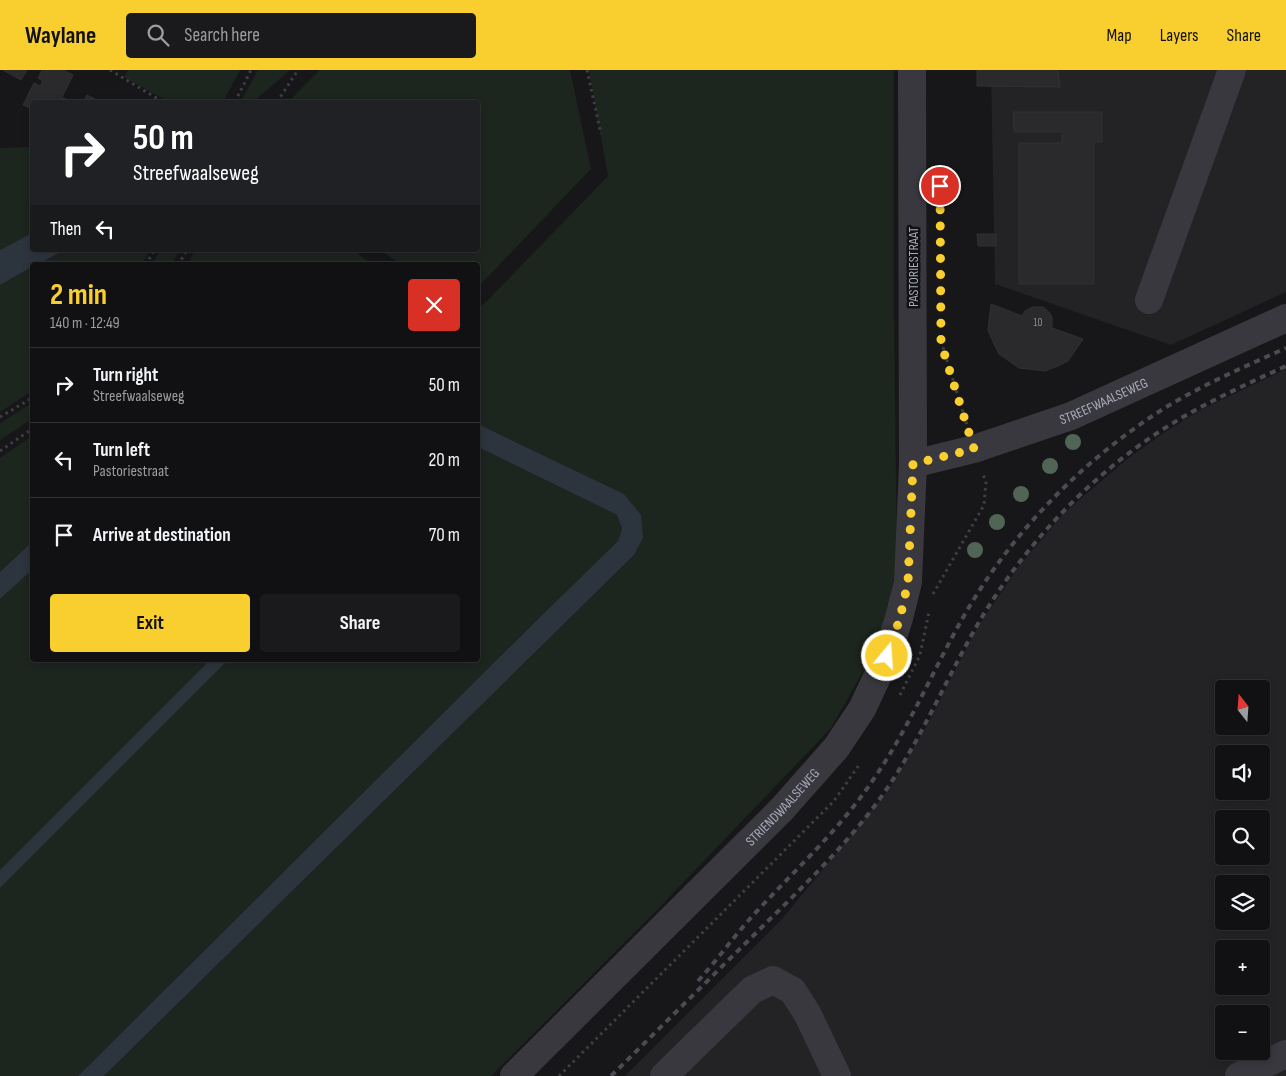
<!DOCTYPE html>
<html lang="en">
<head>
<meta charset="utf-8">
<style>
  :root { --surface:#111113; --page:#1a1a1c; --text:#f1f3f6; --muted:#9c9da0; --line:#303133; --accent:#f9ce2f }
  body { margin:0; font-family:"Sofia Sans Condensed",sans-serif; background:var(--page); color:var(--text); height:100vh; display:flex; flex-direction:column; font-size:19px; white-space:nowrap }
  * { box-sizing:border-box; margin:0 }
  p { font-size:16px; color:var(--muted) }
  .icon { flex:none; width:28px; height:28px; fill:none; stroke:currentColor; stroke-width:2; stroke-linecap:round; stroke-linejoin:round }
  .map { position:relative; flex:1; overflow:hidden }
  .side { position:absolute; left:30px; top:192px; width:450px; height:400px; display:flex; flex-direction:column; background:var(--surface); border-radius:5px; box-shadow:0 2px 8px #0003,0 0 0 1px var(--line) }
  .side>* { flex:none }
  .banner { position:absolute; left:30px; top:30px; width:450px; height:152px; border-radius:5px; box-shadow:0 2px 8px #0003,0 0 0 1px var(--line); background:#202124; color:#fff; overflow:hidden }
  .needle { width:32px; rotate:343deg }
  .tools { position:absolute; left:1215px; top:610px; display:grid; gap:10px }
  .tools a { display:grid; place-items:center; width:55px; height:55px; border-radius:5px; background:var(--surface); box-shadow:0 2px 8px #0003,0 0 0 1px var(--line); font-size:25px }
  .pin { position:absolute; display:grid; place-items:center; width:42px; height:42px; color:#fff; margin:-21px; border:2px solid #fff; border-radius:50%; box-shadow:0 1px 5px #0007 }
  .me { position:absolute; width:55px; margin:-28px; rotate:18deg; stroke-linejoin:round; filter:drop-shadow(0 0 4px #0008) }
  .turn { display:flex; align-items:center; gap:18px; height:105px; padding:0 20px; font-size:22px }
  .turn .icon { width:65px; height:65px; stroke-width:2.5 }
  .turn b { display:block; font-size:35px; line-height:42px }
  .then { display:flex; align-items:center; height:48px; padding:0 20px; background:#0003; gap:10px; font-size:19px }
  .round { display:grid; place-items:center; flex:none; width:52px; height:52px; border-radius:5px; background:var(--page) }
  .head { display:flex; align-items:center; justify-content:space-between; height:85px; padding:0 20px }
  h1 { font-size:30px; font-weight:700; line-height:38px; color:var(--accent) }
  .primary-button { display:flex; gap:10px; margin-top:auto; padding:10px 20px }
  .primary-button a { flex:1; height:58px; border-radius:5px; background:var(--accent); color:#111; font-size:20px; font-weight:700; line-height:58px; text-align:center }
  .primary-button a+a { background:var(--page); color:var(--text) }
  ul { padding:0; list-style:none }
  li { display:flex; align-items:center; gap:15px; height:75px; padding:0 20px; border-top:1px solid var(--line) }
  li div { flex:1 }
  li b { display:block; font-size:19px }
  li em { font-style:normal }
  header { display:flex; align-items:center; gap:30px; box-sizing:border-box; height:70px; padding:0 25px; background:var(--accent); color:#111 }
  header strong { font-size:24px }
  nav { display:flex; gap:28px; margin-inline-start:auto; font-size:18px }
  .search { width:350px; height:45px; background:var(--page); display:flex; align-items:center; gap:12px; box-sizing:border-box; padding:0 18px; border-radius:5px; color:var(--muted); font-size:19px }
  .map>svg:first-child { display:block }
  .built { fill:#232326; fill-rule:evenodd }
  .green { fill:#1d251f }
  .water { fill:#2c343e }
  .building { fill:#2a2a2d; stroke:#313135 }
  .lines { fill:none; stroke-linecap:round; stroke-linejoin:round }
  .path { stroke:#3e3f45; stroke-width:3; stroke-dasharray:2.5 4; stroke-linecap:butt }
  .minor { stroke:#38383e; stroke-width:28 }
  .rail { stroke:#4b4c53; stroke-width:4; stroke-dasharray:6 5; stroke-linecap:butt }
  .tree { fill:#506555 }
  .route { stroke:#f9ce2f; stroke-width:9; stroke-dasharray:0 16.2 }
  .labels { text-anchor:middle; stroke-width:5; stroke-linejoin:round; paint-order:stroke }
  .number-label { font-size:11px; fill:#888b96 }
  .street-label { font-size:14px; fill:#a9acba; stroke:#121214 }
</style>
</head>
<body>
<header>
<strong>Waylane</strong>
<div class="search"><svg class="icon" aria-label="search" viewBox="0 0 24 24"><circle cx="10" cy="10" r="6"/><path d="M15 15l6 6"/></svg>Search here</div>
<nav><a>Map</a><a>Layers</a><a>Share</a></nav>
</header>
<div class="map">
<svg width="1286" height="1006" viewBox="0 0 1286 1006">
  <rect width="100%" height="100%" fill="#171719"/>
  <g class="built">
    <polygon points="991,0 1286,0 1286,222 1171,275 995,214"/>
    <path d="M1286,299V1006H625L782,849L889,719L926,657L977,558L1019,496L1064,443L1127,389L1165,362L1200,340ZM1224,619H1261V656H1224ZM1224,684H1261V721H1224ZM1224,749H1261V786H1224ZM1224,814H1261V851H1224ZM1224,879H1261V916H1224ZM1224,944H1261V981H1224Z"/>
  </g>
  <g class="green">
    <polygon points="128,0 240,0 223,32 169,32 124,7"/>
    <polygon points="258,0 290,0 253,32 245,32 242,29"/>
    <polygon points="320,0 570,0 591,99 478,217 478,195 402,195 381,180 478,180 478,32 288,32"/>
    <polygon points="589,0 894,0 894,243 897,493 881,570 831,658 657,840 491,1006 104,1006 634,485 624,424 478,354 478,238 487,231 608,106"/>
    <polygon points="32,77 32,163 0,180 0,78"/>
    <polygon points="64,180 150,180 142,195 37,195"/>
    <polygon points="160,180 180,180 171,195 152,195"/>
    <polygon points="195,180 353,180 373,195 187,195"/>
    <polygon points="32,197 32,321 0,342 0,215"/>
    <polygon points="32,333 32,349 0,370 0,353"/>
    <polygon points="32,366 32,472 0,502 0,388"/>
    <polygon points="478,377 617,445 622,459 618,471 537,550 78,1006 0,1006 0,818 228,590 478,590"/>
    <polygon points="32,500 32,590 210,590 0,800 0,529"/>
  </g>
  <g class="water">
    <polygon points="32,163 32,180 64,180 37,195 32,195 32,197 0,215 0,180"/>
    <polygon points="478,354 624,424 641,445 643,468 634,485 104,1006 78,1006 537,550 618,471 622,459 617,445 478,377"/>
    <polygon points="32,472 32,500 0,529 0,502"/>
    <polygon points="210,590 228,590 0,818 0,800"/>
  </g>
  <g class="building">
    <polygon points="3,0 27,0 21,10"/>
    <polygon points="42,0 63,0 73,5 62,27 71,32 32,32 32,39 23,35 34,13 40,16 43,11 38,8"/>
    <polygon points="977,0 1058,0 1060,17 977,16"/>
    <polygon points="87,25 101,32 83,32"/>
    <polygon points="1013,42 1102,42 1102,72 1094,72 1094,214 1019,214 1019,73 1062,73 1062,62 1014,62"/>
    <polygon points="977,164 996,164 996,176 978,176"/>
    <polygon points="991,234 1022,246 1025,241 1032,237 1043,237 1049,242 1052,247 1052,258 1083,269 1068,291 1058,296 1045,301 1019,298 999,284 994,274 988,260"/>
  </g>
  <g class="lines">
    <g class="path">
      <polyline points="110,0 163,32"/>
      <polyline points="587,0 601,64"/>
      <polyline points="235,32 251,0"/>
      <polyline points="277,32 298,0"/>
      <polyline points="146,195 154,180"/>
      <polyline points="178,195 187,180"/>
      <polyline points="941,271 967,355"/>
      <polyline points="0,347 32,328"/>
      <polyline points="0,381 32,359"/>
      <polyline points="933,524 984,435 986,412 982,402"/>
      <polyline points="900,625 920,585 929,542"/>
      <polyline points="559,1006 834,731 859,695"/>
    </g>
    <g class="minor">
      <polyline points="1149,230 1232,0"/>
      <path id="s1" d="M913,394L974,379L1071,346L1286,248"/>
      <path id="s2" d="M514,1006L782,739L836,678L862,639L887,586L899,548L908,512L913,394L912,0"/>
      <polyline points="664,1006 752,920 773,910 793,921 808,945 837,1006"/>
      <polyline points="1239,1006 1286,984"/>
    </g>
    <g class="rail">
      <path d="M698,911C719,888 737,862 758,840C799,796 842,757 875,707C910,656 934,598 965,544C1013,461 1082,391 1163,339C1202,315 1244,297 1286,278"/>
      <path d="M611,1006C659,959 706,912 754,865C795,824 838,784 873,738C915,683 941,619 975,559C1024,473 1097,397 1183,347C1216,328 1251,312 1286,296"/>
    </g>
  </g>
  <g class="tree">
    <circle cx="1073" cy="372" r="8"/>
    <circle cx="1050" cy="396" r="8"/>
    <circle cx="1021" cy="424" r="8"/>
    <circle cx="997" cy="452" r="8"/>
    <circle cx="975" cy="480" r="8"/>
  </g>
  <g class="lines">
    <polyline class="route" points="887,586 900,548 908,512 913,394 974,379 941,273 940,116"/>
  </g>
  <g class="labels">
    <g class="number-label">
      <text x="1038" y="256">10</text>
    </g>
    <g class="street-label">
      <text transform="translate(913 197) rotate(-90)" y="5">PASTORIESTRAAT</text>
      <text dy="5" stroke="none"><textPath href="#s1" startOffset="201">STREEFWAALSEWEG</textPath></text>
      <text dy="5" stroke="none"><textPath href="#s2" startOffset="380">STRIENDWAALSEWEG</textPath></text>
    </g>
  </g>
</svg>
<div class="tools">
<a><svg class="needle" viewBox="-14 -14 28 28"><path d="M0-13l5 13h-10z" fill="#e53935"/><path d="M0 13l5-13h-10z" fill="#9c9da0"/></svg></a>
<a><svg class="icon" aria-label="sound" viewBox="0 0 24 24"><path d="M4 9h4l5-4v14l-5-4H4zM17 9q2 3 0 6"/></svg></a>
<a><svg class="icon" aria-label="search" viewBox="0 0 24 24"><circle cx="10" cy="10" r="6"/><path d="M15 15l6 6"/></svg></a>
<a><svg class="icon" aria-label="layers" viewBox="0 0 24 24"><path d="M12 4l9 5-9 5-9-5zM3 14l9 5 9-5"/></svg></a>
<a>+</a>
<a>−</a>
</div>
<div class="pin" style="left:940px;top:116px;background:#d93025"><svg class="icon" aria-label="arrive" viewBox="0 0 24 24"><path d="M6 21V4h12l-3 4 3 4H6"/></svg></div>
<svg class="me" style="left:887px;top:586px" viewBox="-20 -20 40 40"><circle r="17" fill="#f9ce2f" stroke="#fff" stroke-width="3"/><path d="M0-11L8 9 0 5-8 9z" fill="#fff"/></svg>
<div class="banner">
<div class="turn"><svg class="icon" aria-label="right" viewBox="0 0 24 24"><path d="M7 20v-9h11M14 6l5 5-5 5"/></svg><div><b>50 m</b>Streefwaalseweg</div></div>
<div class="then">Then<svg class="icon" aria-label="left" viewBox="0 0 24 24"><path d="M17 20v-9H6M10 6l-5 5 5 5"/></svg></div>
</div>
<section class="side">
<div class="head"><div><h1>2 min</h1><p>140 m · 12:49</p></div><a class="round" style="background:#d93025;color:#fff"><svg class="icon" aria-label="close" viewBox="0 0 24 24"><path d="M6 6l12 12M18 6L6 18"/></svg></a></div>
<ul>
<li><svg class="icon" aria-label="right" viewBox="0 0 24 24"><path d="M7 20v-9h11M14 6l5 5-5 5"/></svg><div><b>Turn right</b><p>Streefwaalseweg</p></div><em>50 m</em></li>
<li><svg class="icon" aria-label="left" viewBox="0 0 24 24"><path d="M17 20v-9H6M10 6l-5 5 5 5"/></svg><div><b>Turn left</b><p>Pastoriestraat</p></div><em>20 m</em></li>
<li><svg class="icon" aria-label="arrive" viewBox="0 0 24 24"><path d="M6 21V4h12l-3 4 3 4H6"/></svg><div><b>Arrive at destination</b></div><em>70 m</em></li>
</ul>
<div class="primary-button"><a>Exit</a><a>Share</a></div>
</section>
</div>
</body>
</html>
